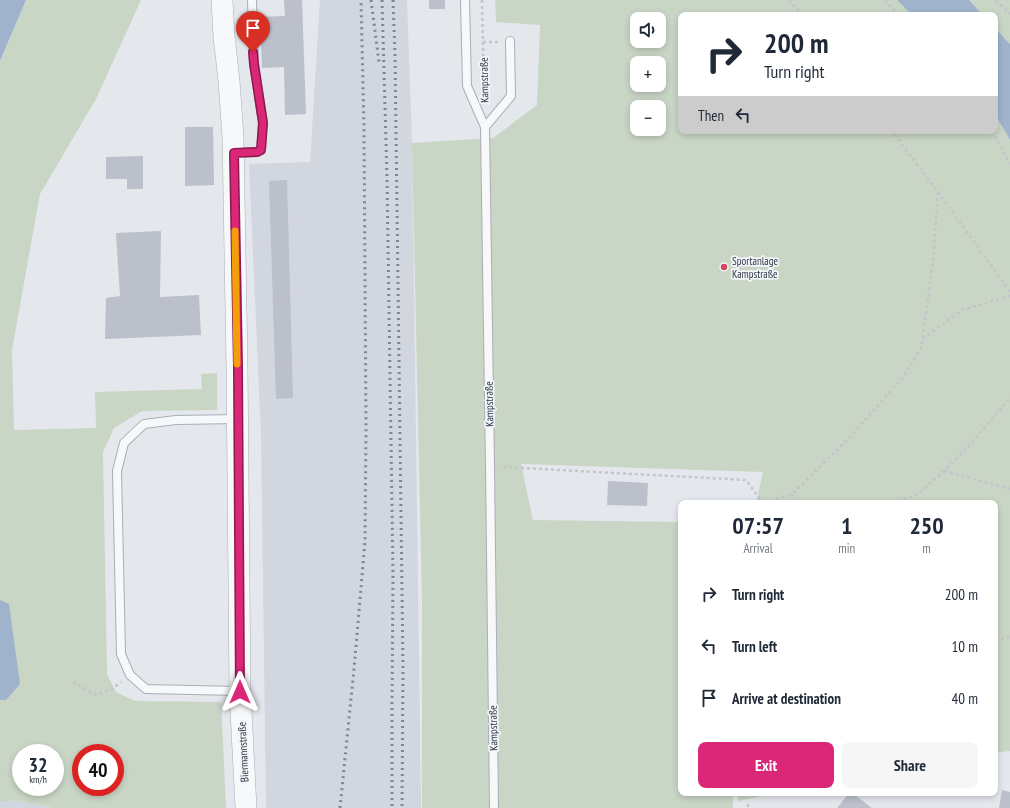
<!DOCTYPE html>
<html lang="en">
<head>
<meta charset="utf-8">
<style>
  :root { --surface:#fff; --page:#f6f6f7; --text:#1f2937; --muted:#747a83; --accent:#db2777 }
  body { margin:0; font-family:"PT Sans Narrow",sans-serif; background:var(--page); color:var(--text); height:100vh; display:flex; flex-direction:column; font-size:15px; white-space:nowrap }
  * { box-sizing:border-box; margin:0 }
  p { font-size:13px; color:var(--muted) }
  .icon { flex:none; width:22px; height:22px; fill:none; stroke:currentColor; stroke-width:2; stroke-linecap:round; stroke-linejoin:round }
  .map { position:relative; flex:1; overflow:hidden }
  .drawer { position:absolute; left:678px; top:500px; width:320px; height:296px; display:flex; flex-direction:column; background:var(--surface); border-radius:8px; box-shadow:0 2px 6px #0003 }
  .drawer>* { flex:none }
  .guide { position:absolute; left:678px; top:12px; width:320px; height:122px; border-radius:8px; box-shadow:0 2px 6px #0003; background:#fff; color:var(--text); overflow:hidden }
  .tools { position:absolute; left:630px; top:12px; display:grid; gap:8px }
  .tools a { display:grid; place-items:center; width:36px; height:36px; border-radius:8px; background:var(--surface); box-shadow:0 2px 6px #0003; font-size:20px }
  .speed { position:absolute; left:12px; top:744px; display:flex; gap:8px; font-size:20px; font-weight:700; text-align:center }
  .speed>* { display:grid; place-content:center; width:52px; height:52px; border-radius:50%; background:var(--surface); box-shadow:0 2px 6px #0003; line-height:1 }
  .speed small { font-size:10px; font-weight:400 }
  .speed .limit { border:6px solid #d22; background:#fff; color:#111 }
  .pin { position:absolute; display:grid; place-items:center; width:34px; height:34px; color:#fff; margin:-41px -17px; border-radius:50% 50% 50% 0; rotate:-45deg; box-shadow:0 0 4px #0007 }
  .pin .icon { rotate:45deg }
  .me { position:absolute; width:44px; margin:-22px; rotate:0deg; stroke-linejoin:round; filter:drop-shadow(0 0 3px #0008) }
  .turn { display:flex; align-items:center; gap:14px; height:84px; padding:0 20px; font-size:18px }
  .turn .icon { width:52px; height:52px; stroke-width:2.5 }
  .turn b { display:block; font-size:28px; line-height:34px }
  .then { display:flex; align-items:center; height:38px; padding:0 20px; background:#0003; gap:8px; font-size:15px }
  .eta { display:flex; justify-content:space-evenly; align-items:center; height:68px; text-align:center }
  .eta b { font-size:24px; font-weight:700; line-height:28px }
  .cta { display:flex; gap:8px; margin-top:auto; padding:8px 20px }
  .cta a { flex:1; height:46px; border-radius:8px; background:var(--accent); color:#fff; font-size:16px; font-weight:700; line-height:46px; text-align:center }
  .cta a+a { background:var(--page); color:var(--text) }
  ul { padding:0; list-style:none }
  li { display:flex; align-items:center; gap:12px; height:52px; padding:0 20px }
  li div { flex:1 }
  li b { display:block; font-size:15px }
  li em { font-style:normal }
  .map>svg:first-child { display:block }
  .built { fill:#d2d6de }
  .green { fill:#c9d6c5; fill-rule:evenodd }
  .water { fill:#9fb4cc }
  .building { fill:#bbc0ca }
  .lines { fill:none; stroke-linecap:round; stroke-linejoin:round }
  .service-casing { stroke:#a9aeb7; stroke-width:10 }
  .tertiary-casing { stroke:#a9aeb7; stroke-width:22 }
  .path { stroke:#c2c5cb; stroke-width:2.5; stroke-dasharray:3 3; stroke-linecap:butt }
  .service { stroke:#f7f8fa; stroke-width:8 }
  .tertiary { stroke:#f7f8fa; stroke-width:21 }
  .rail { stroke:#7d8696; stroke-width:3; stroke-dasharray:2 4; stroke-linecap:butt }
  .route-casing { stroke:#8e194d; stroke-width:10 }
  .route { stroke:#db2777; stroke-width:7 }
  .slow { stroke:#f59e0b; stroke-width:7 }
  .poi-dot { fill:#d1495b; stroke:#f4f6f9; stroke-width:1.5 }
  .labels { text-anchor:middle; stroke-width:3.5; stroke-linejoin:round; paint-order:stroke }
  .street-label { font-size:11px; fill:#2b3445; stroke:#f4f6f9 }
  .poi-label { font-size:11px; fill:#2b3445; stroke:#f4f6f9; text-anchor:start }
</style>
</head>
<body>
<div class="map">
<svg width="1010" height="808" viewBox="0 0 1010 808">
  <rect width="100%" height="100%" fill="#e4e7ec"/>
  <g class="built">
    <polygon points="320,0 407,0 412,143 421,808 266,808 261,434 249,164 310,162"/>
    <polygon points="14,800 54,808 0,808 0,802"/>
  </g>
  <g class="green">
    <path d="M26,0H141L96,99L40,194L12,350L14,430L96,428L95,392L202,389L201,374L217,373V410L142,411L114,428L103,452L107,674L116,692L135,701L221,702L226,808H54L14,800L0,802V61ZM21,753H55V787H21ZM81,753H115V787H81Z"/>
    <path d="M495,0H897L912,15H681V131H995V114L1010,140V751L995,753V503H756L763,472L521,464L533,520L681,522V793H733V808H422V601L412,143L493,138L537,105L540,25L496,22ZM637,19H659V41H637ZM637,63H659V85H637ZM637,107H659V129H637Z"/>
    <polygon points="969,0 1010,0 1010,44 995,28 995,15 983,15"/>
    <polygon points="738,793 777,793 738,801"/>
  </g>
  <g class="water">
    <polygon points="0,0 26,0 0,61"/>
    <polygon points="897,0 969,0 983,15 912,15"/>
    <polygon points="995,28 1010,44 1010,140 995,114"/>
    <polygon points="0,600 9,604 20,684 6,700 0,700"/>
  </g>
  <g class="building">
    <polygon points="284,0 302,0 306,114 285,115 284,67 262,68 260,17 285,16"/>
    <rect x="429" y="0" width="16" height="9"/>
    <polygon points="185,127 213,127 214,185 185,186"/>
    <polygon points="143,156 143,189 127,189 127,179 106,179 106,157"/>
    <polygon points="287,180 293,398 276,399 269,181"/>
    <polygon points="161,231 160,297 199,295 201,335 105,339 106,298 120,296 116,233"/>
    <polygon points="608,481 648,483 647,506 607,505"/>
    <polygon points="1002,790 1010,792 1010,808 999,808"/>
    <polygon points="849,793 852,793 872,808 837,808"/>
  </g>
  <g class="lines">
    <g class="service-casing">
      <g id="service">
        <polyline points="465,0 467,86 485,127 490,466 494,808"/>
        <polyline points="485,127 511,96 510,41"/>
        <polyline points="234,153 257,152 261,150 263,123 254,64 252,0"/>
        <polyline points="237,419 176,420 144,424 124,443 117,471 121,654 130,675 146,689 239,691"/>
      </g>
    </g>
    <g class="tertiary-casing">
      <polyline id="tertiary" points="222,0 224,36 229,81 233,137 237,367 240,691 246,808"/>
    </g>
    <g class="path">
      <polyline points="482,0 484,91"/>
      <polyline points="789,0 802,15"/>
      <polyline points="885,0 898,15"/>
      <polyline points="996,0 1010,14"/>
      <polyline points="483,42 498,42"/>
      <polyline points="992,131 1010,164"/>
      <polyline points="938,192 1010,292"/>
      <polyline points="923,339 962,310 1010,296"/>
      <polyline points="503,467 746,480 763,503"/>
      <polyline points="944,471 1010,489"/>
      <polyline points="765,503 793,493 849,438 903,377 921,348 933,262 938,192 892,131"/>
      <polyline points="791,503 793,493"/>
      <polyline points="892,503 918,494 944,471 964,451 1010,398"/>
      <polyline points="995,640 1010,637"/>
      <polyline points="73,682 96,695 112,689 121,682"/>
      <polyline points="748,804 748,808"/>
    </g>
    <use href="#service" class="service"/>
    <use href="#tertiary" class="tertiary"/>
    <g class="rail">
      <polyline points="371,0 379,62"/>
      <polyline points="382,0 387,178 393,574 392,703 392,808"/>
      <polyline points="393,0 395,55 403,668 402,808"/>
      <polyline points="340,808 354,669 365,541 366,428 364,129 361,0"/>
    </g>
  </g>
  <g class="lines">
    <g class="route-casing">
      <polyline id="route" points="240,692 238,367 234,153 257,152 261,150 263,123 254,64 253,52"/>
    </g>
    <use href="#route" class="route"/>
    <polyline class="slow" points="235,231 237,364"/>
  </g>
  <circle class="poi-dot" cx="724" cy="267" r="4"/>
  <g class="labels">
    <g class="street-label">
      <text transform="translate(484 80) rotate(-91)" y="4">Kampstraße</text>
      <text transform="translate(489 404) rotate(-91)" y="4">Kampstraße</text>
      <text transform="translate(493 728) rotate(-91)" y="4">Kampstraße</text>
      <text transform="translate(243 752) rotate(-93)" y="4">Biermannstraße</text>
    </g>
    <g class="poi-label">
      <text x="732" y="265">Sportanlage<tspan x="732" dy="13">Kampstraße</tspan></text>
    </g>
  </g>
</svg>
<div class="tools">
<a><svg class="icon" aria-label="sound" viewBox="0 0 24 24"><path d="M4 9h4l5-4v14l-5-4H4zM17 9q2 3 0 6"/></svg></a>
<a>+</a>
<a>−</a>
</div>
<div class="speed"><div>32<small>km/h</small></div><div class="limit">40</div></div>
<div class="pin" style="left:253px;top:52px;background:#d93025"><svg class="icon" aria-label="arrive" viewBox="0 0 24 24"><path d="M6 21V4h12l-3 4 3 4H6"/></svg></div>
<svg class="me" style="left:240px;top:692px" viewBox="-20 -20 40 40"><path d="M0-17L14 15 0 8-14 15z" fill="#db2777" stroke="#fff" stroke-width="4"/></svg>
<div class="guide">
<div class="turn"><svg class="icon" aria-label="right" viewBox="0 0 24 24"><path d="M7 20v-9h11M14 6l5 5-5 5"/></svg><div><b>200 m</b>Turn right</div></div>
<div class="then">Then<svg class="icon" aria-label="left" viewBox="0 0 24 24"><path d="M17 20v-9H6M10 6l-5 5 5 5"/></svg></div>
</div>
<section class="drawer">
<div class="eta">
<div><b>07:57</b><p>Arrival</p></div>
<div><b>1</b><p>min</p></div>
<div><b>250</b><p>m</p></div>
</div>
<ul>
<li><svg class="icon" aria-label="right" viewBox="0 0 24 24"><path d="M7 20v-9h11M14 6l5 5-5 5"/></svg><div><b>Turn right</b></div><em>200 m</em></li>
<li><svg class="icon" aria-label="left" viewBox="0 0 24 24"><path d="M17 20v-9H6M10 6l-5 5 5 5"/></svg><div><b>Turn left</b></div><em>10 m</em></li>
<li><svg class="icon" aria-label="arrive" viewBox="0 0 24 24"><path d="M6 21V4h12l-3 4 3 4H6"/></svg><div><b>Arrive at destination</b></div><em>40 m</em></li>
</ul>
<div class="cta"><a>Exit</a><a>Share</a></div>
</section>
</div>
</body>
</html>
